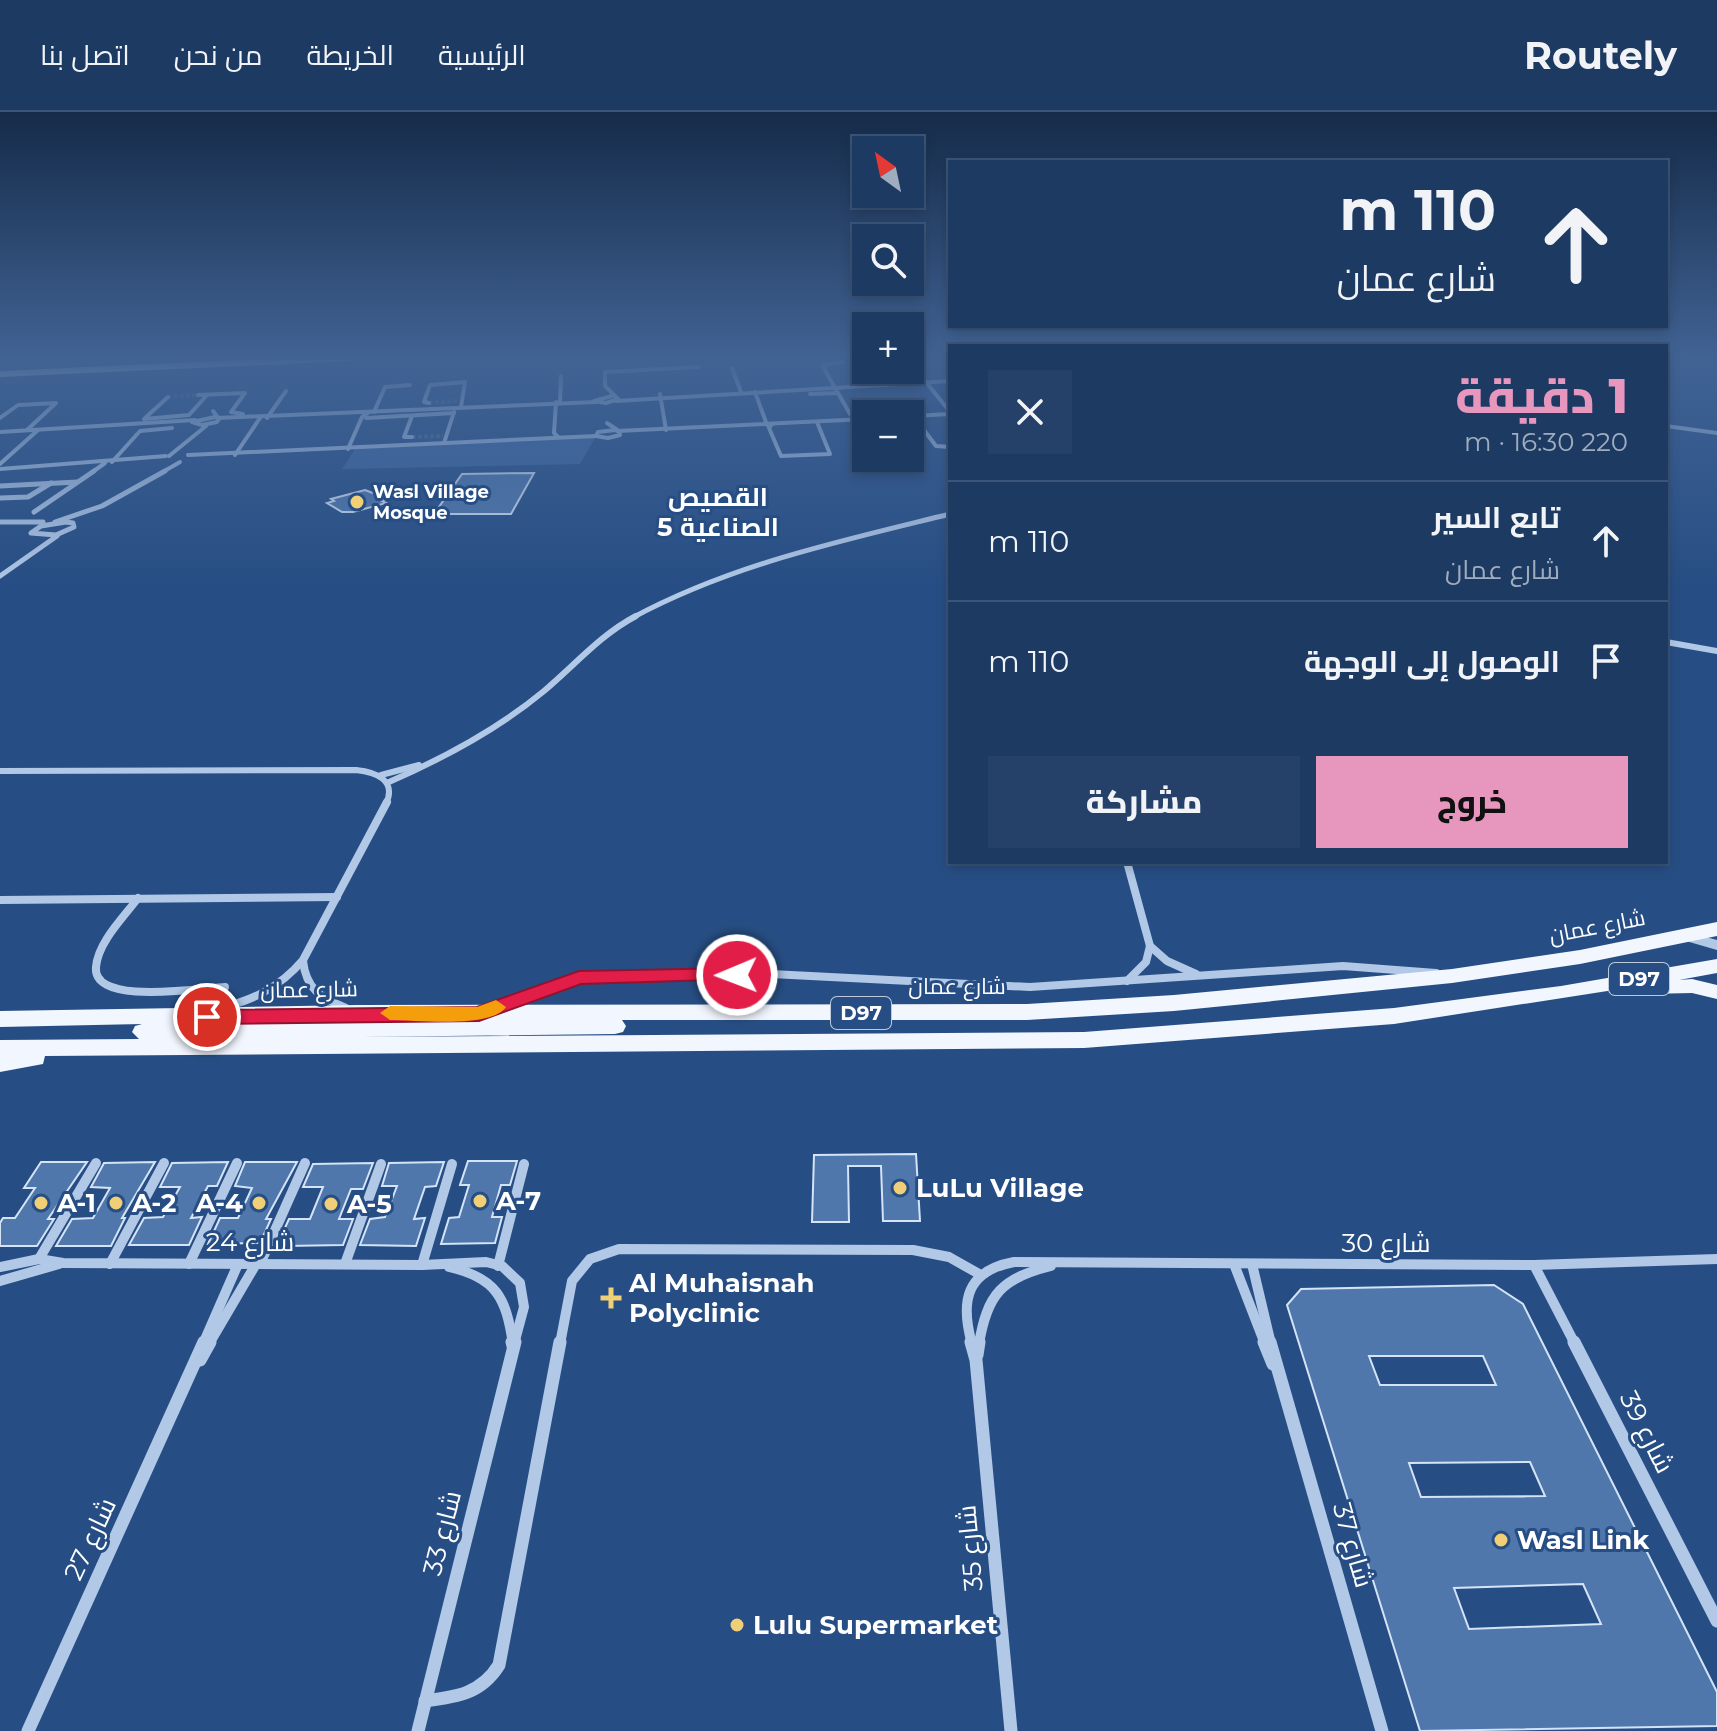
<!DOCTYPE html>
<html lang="ar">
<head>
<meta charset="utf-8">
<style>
  :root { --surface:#1d3a63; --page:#254169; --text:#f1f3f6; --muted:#a0adbe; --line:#3b5478; --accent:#e797bd }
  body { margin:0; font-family:Montserrat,Cairo,sans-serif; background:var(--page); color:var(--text); direction:rtl; height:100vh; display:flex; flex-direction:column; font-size:30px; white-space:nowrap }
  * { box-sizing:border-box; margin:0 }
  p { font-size:26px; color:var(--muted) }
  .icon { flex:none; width:44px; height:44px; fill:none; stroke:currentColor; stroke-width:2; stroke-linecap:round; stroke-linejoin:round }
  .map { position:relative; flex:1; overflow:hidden; direction:ltr }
  .side { position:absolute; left:948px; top:232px; width:720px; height:520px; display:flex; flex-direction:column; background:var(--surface); border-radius:0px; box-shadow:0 4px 12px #0003,0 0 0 2px var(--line); direction:rtl }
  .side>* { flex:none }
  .banner { position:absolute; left:948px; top:48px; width:720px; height:168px; border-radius:0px; box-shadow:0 4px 12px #0003,0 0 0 2px var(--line); direction:rtl; background:#1d3a63; color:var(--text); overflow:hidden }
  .needle { width:52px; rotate:327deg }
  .buttons { position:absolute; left:852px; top:24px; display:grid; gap:16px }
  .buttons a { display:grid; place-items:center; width:72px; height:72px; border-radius:0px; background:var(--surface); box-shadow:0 4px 12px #0003,0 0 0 2px var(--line); font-size:40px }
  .pin { position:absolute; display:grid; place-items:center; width:68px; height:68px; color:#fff; margin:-34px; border:4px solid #fff; border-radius:50%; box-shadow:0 2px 8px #0007 }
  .me { position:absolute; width:88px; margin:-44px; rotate:269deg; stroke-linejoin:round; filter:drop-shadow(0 0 6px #0008) }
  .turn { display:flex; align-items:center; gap:28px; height:168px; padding:0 40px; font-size:36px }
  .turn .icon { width:104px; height:104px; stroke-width:2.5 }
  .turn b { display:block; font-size:56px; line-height:68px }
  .round { display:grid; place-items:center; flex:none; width:84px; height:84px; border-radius:0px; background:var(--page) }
  .summary { display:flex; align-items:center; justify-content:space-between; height:136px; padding:0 40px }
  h1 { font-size:48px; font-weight:800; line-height:60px; color:var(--accent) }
  .action { display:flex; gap:16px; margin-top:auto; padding:16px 40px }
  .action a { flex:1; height:92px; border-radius:0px; background:var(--accent); color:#111; font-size:32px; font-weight:800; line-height:92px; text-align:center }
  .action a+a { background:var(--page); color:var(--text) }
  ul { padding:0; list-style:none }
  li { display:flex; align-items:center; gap:24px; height:120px; padding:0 40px; border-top:2px solid var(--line) }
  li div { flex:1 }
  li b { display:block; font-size:30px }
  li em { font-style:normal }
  header { display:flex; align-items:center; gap:48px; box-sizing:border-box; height:112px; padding:0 40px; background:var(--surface); border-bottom:2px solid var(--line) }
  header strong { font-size:38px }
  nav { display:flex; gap:44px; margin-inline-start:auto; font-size:28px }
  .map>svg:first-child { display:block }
  .green { fill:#3b67a1 }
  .building { fill:#4f77ac; stroke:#d4e3f6; stroke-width:2; fill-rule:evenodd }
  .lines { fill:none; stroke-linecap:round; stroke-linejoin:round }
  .minor-tunnel { stroke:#476996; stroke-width:4; stroke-dasharray:4 2; stroke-linecap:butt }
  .minor-far5 { stroke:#b1c8e7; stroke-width:4 }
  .minor-far4 { stroke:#b1c8e7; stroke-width:5 }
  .minor-far3 { stroke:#b1c8e7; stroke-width:6 }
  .minor-far2 { stroke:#b1c8e7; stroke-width:8 }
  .minor-far1 { stroke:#b1c8e7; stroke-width:10 }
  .minor { stroke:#b1c8e7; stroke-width:13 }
  .tertiary { fill:#b1c8e7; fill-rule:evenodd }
  .primary { fill:#f2f6fe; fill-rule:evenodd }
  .motorway { fill:#fff; fill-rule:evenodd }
  .route { fill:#e11d48; stroke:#92132f; stroke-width:2 }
  .slow { fill:#f59e0b }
  .poi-dot { fill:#f0cf76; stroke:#274e84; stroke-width:3 }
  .labels { text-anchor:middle; stroke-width:6; stroke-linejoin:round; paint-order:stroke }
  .far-poi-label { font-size:18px; font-weight:bold; fill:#fff; stroke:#274e84; text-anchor:start }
  .shield { fill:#274e84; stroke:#becada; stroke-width:2 }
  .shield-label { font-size:20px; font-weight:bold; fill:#fff }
  .street-label { font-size:22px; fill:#fff; stroke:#274e84 }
  .far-district-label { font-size:26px; font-weight:bold; fill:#fff; stroke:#274e84 }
  .near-poi-label { font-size:26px; font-weight:bold; fill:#fff; stroke:#274e84; text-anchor:start }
  .near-street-label { font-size:26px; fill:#fff; stroke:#274e84 }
</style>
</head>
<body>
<header>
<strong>Routely</strong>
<nav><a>الرئيسية</a><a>الخريطة</a><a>من نحن</a><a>اتصل بنا</a></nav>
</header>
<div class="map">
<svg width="1717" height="1619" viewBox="0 0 1717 1619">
  <rect width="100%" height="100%" fill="#274e84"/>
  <polygon class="green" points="596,324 580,352 342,357 355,337"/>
  <g class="building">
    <polygon points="534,361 511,402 434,402 462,362"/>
    <polygon points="365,378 388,387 382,389 386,391 353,400 342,400 327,391 334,389 331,387"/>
    <polygon points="916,1042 920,1109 883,1109 881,1054 848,1054 849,1110 812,1110 814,1043"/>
    <polygon points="468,1049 517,1049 510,1073 501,1073 492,1105 502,1105 495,1131 441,1132 449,1106 459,1105 469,1073 460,1073"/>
    <polygon points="41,1050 87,1050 48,1107 54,1107 37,1134 0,1134 0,1111 3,1106 15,1106 35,1076 24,1076"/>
    <polygon points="155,1050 122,1106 125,1106 111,1134 56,1134 72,1107 93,1106 110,1076 91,1075 104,1051"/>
    <polygon points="228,1050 217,1074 208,1074 191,1106 202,1105 189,1133 129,1133 144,1106 163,1105 180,1075 160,1075 172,1051"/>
    <polygon points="245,1050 297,1050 266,1107 271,1107 260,1131 208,1132 220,1106 238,1106 252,1076 235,1074"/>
    <polygon points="444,1050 436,1074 425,1075 414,1107 425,1106 416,1134 360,1133 370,1107 385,1105 397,1074 382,1074 389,1051"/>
    <polygon points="373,1051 363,1077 351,1077 339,1107 353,1107 343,1133 286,1134 288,1131 278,1131 289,1107 310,1107 323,1075 303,1075 313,1052"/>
    <path d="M1494,1173L1523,1192L1717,1580V1614L1420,1619L1287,1193L1301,1177ZM1369,1244H1483L1496,1273H1380ZM1530,1350L1545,1384L1421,1385L1409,1351ZM1583,1472L1601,1512L1469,1517L1454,1476Z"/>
  </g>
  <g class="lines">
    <g class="minor-tunnel">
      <polyline points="168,285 198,283"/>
      <polyline points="429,291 458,289"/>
      <polyline points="412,325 443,324"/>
    </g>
    <g class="minor-far5">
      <polyline points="866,249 859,251 871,269"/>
      <polyline points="843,250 822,253 850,302"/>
      <polyline points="732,256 741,280"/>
      <polyline points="900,258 910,271"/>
      <polyline points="926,270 950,300"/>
      <polyline points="755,280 767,313"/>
      <polyline points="660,282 666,318"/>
      <polyline points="810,282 838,281"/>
      <polyline points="198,283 245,281 231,300 243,302"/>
      <polyline points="612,284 594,289 606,291 618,287 605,274 605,260 699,255"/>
      <polyline points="616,289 950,269"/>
      <polyline points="556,290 554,321 558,325"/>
      <polyline points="560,290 561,264"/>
      <polyline points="429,291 424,290 430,273 465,270 461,295"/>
      <polyline points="213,299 219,307 217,310 202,313 192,310 215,305"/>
      <polyline points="374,300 385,275 410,273"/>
      <polyline points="412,304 404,325 412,325"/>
      <polyline points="911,304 950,302"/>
      <polyline points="910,305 918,310 936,334 950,335"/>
      <polyline points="0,306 18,293 56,291 27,318"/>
      <polyline points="145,306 168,285"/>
      <polyline points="217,306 596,290"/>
      <polyline points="267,306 286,279"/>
      <polyline points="366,306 454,301"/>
      <polyline points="144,307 189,303 207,283"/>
      <polyline points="607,311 619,319 620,323 608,326 596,324 598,320 615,318"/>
      <polyline points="772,312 769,316 781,344 830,342 817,310"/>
      <polyline points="1666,314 1717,321"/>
      <polyline points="617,319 866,307"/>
      <polyline points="0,320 195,308"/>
      <polyline points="444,331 454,300"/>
      <polyline points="348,337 362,305 369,300"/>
      <polyline points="188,343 596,324"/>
      <polyline points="235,343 260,306"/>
      <polyline points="169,344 206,314"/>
      <polyline points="112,350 140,319 172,316"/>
      <polyline points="0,352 38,318"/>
      <polyline points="0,357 166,344"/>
      <polyline points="91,361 105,351"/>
      <polyline points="161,361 180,350"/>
    </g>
    <g class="minor-far4">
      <polyline points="0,374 77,370"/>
      <polyline points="0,386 28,385 51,371"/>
      <polyline points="34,400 94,359"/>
      <polyline points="0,410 43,410"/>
      <polyline points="55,410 102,394 165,359"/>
      <polygon points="66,410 73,411 74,415 56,423 31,421 41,414"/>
      <polyline points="0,464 57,424"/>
      <path d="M632,506C732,452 841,429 950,402"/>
    </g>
    <g class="minor-far3">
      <polyline points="1666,530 1717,539"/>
      <path d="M0,659L356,658C376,660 397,668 386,692"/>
      <polyline points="381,663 419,653"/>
      <path d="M389,670C444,646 498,617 544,579C575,553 600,523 636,504"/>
    </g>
    <g class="minor-far2">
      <polyline points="1127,750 1150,834 1146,850 1127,869"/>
      <path d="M138,786C124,805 98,830 96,855C92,894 200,876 225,875"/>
      <polyline points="0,788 337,785"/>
      <polyline points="1150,834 1167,849 1196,862"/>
      <path d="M303,849C306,877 321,886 346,896"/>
      <polyline points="492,896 569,868 591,864 771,862 1030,875 1343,854 1436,861"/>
      <path d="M216,897C252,889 279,876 303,848L387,690"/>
    </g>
    <g class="minor-far1">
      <polyline points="39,1147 96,1051"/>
      <polyline points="110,1152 164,1051"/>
      <polyline points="189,1152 237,1051"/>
      <polyline points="260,1152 305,1051"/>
      <polyline points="345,1152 381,1052"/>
      <polyline points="1234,1152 1265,1232"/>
      <polyline points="1252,1152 1271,1232"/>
      <polyline points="422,1153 452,1052"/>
      <polyline points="1534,1153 1575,1232"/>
      <polyline points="498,1154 524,1052"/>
      <polyline points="0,1155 39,1147 63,1151 422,1153 486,1150 502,1154 520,1171 524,1195 514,1232"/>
      <path d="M449,1155C497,1166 506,1186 513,1232"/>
      <polyline points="0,1169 59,1152"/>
      <polyline points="203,1232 238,1152"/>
      <polyline points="209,1232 256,1152"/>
      <polyline points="560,1232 572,1169 590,1147 619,1137 913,1138 949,1145 981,1163"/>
      <path d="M972,1232C960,1189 966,1159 1014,1150L1534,1153L1717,1147"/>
      <path d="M979,1232C987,1182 1002,1166 1051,1154"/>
    </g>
    <g class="minor">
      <polyline points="512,1230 513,1234"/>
      <polyline points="971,1230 976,1248 1011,1619"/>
      <polyline points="1264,1230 1273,1252"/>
      <polyline points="1270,1230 1382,1619"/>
      <polyline points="1574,1230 1717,1509"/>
      <polyline points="977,1243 979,1230"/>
      <polyline points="200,1248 210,1230"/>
      <path d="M425,1589C456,1585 481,1582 499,1553L560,1230"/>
      <polyline points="28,1619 204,1230"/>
      <polyline points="418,1619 515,1230"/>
    </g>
    <polygon class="tertiary" points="1684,819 1717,828 1717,838 1679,827 1677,824 1679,821"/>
    <path class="primary" d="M1717,810V824L1580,852L1452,871L1174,899L1027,908H622L626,914L623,920L615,922L360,925L1084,920L1394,896L1561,874L1717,847V861L1679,868L1692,867L1717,873V887L1692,881L1647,882L1644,877L1646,873L1394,912L1084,936L45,944L43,952L0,960V928L139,927L132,920L135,914L142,912L0,915V899L357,893L1027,892L1174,883L1452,857L1580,838ZM357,909H416L213,911Z"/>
    <polygon class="motorway" points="281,246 355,246 350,249 0,265 0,259"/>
  </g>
  <linearGradient id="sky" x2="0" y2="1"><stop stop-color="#152b49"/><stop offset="0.52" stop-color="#416394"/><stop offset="1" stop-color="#416394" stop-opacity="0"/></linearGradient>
  <rect width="1717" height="473" fill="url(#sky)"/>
  <polygon class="route" points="737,856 747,863 744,867 581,872 479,909 207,912 197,905 207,898 477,895 579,859"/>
  <path class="slow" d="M496,888L506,895C491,917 416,908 390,908L380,901L390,894L477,895Z"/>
  <g class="poi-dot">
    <circle cx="357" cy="390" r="8"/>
    <circle cx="900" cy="1076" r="8"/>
    <circle cx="480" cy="1089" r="8"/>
    <circle cx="41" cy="1091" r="8"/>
    <circle cx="116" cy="1091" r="8"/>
    <circle cx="259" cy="1091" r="8"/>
    <circle cx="331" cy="1092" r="8"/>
    <path d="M607 1174h8v8h8v8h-8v8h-8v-8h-8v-8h8z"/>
    <circle cx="1501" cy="1428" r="8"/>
    <circle cx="737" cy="1513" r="8"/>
  </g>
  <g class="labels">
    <g class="far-poi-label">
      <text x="373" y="386">Wasl Village<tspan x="373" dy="21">Mosque</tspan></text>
    </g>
    <g class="shield">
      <rect x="1609" y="851" width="60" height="32" rx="6"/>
      <rect x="831" y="885" width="60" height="32" rx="6"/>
    </g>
    <g class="shield-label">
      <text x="1639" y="874">D97</text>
      <text x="861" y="908">D97</text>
    </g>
    <g class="street-label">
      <text transform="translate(1597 814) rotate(-11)" y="8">شارع عمان</text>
      <text x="957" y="882">شارع عمان</text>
      <text transform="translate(309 877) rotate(-1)" y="8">شارع عمان</text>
    </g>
    <g class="far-district-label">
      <text x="718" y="394">القصيص<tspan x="718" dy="30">الصناعية 5</tspan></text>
    </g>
    <g class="near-poi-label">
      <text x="916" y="1085">LuLu Village</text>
      <text x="496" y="1098">A-7</text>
      <text x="57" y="1100">A-1</text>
      <text x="132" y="1100">A-2</text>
      <text x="243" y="1100" text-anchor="end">A-4</text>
      <text x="347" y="1101">A-5</text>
      <text x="629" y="1180">Al Muhaisnah<tspan x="629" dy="30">Polyclinic</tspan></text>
      <text x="1517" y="1437">Wasl Link</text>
      <text x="753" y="1522">Lulu Supermarket</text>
    </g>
    <g class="near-street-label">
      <text x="250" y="1139">شارع 24</text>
      <text x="1386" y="1140">شارع 30</text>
      <text transform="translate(1647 1320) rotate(63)" y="9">شارع 39</text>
      <text transform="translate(442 1421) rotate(-76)" y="9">شارع 33</text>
      <text transform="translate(90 1427) rotate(-65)" y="9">شارع 27</text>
      <text transform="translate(1353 1433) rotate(74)" y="9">شارع 37</text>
      <text transform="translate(970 1436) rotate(-95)" y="9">شارع 35</text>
    </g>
  </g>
</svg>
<div class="buttons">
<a><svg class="needle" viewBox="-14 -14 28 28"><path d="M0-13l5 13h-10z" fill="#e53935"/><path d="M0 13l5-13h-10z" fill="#a0adbe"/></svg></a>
<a><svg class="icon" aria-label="search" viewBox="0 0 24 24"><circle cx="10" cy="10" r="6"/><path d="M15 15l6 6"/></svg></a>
<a>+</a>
<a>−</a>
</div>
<div class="pin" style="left:207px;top:905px;background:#d93025"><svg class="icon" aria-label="arrive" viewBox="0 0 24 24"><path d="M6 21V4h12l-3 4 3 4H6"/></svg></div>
<svg class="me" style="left:737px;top:863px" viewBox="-20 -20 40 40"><circle r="17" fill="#e11d48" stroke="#fff" stroke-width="3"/><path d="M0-11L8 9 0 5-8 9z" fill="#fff"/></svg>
<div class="banner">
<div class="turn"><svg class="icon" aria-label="ahead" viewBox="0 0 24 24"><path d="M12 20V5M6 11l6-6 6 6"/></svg><div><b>110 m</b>شارع عمان</div></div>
</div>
<section class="side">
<div class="summary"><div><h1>1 دقيقة</h1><p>220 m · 16:30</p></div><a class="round"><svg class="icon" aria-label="close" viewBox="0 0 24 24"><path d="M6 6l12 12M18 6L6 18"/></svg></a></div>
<ul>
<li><svg class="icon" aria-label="ahead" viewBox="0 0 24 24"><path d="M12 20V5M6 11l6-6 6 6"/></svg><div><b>تابع السير</b><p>شارع عمان</p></div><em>110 m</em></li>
<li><svg class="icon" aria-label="arrive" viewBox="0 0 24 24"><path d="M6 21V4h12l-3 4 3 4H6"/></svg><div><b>الوصول إلى الوجهة</b></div><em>110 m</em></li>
</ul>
<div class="action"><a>خروج</a><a>مشاركة</a></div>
</section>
</div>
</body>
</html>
